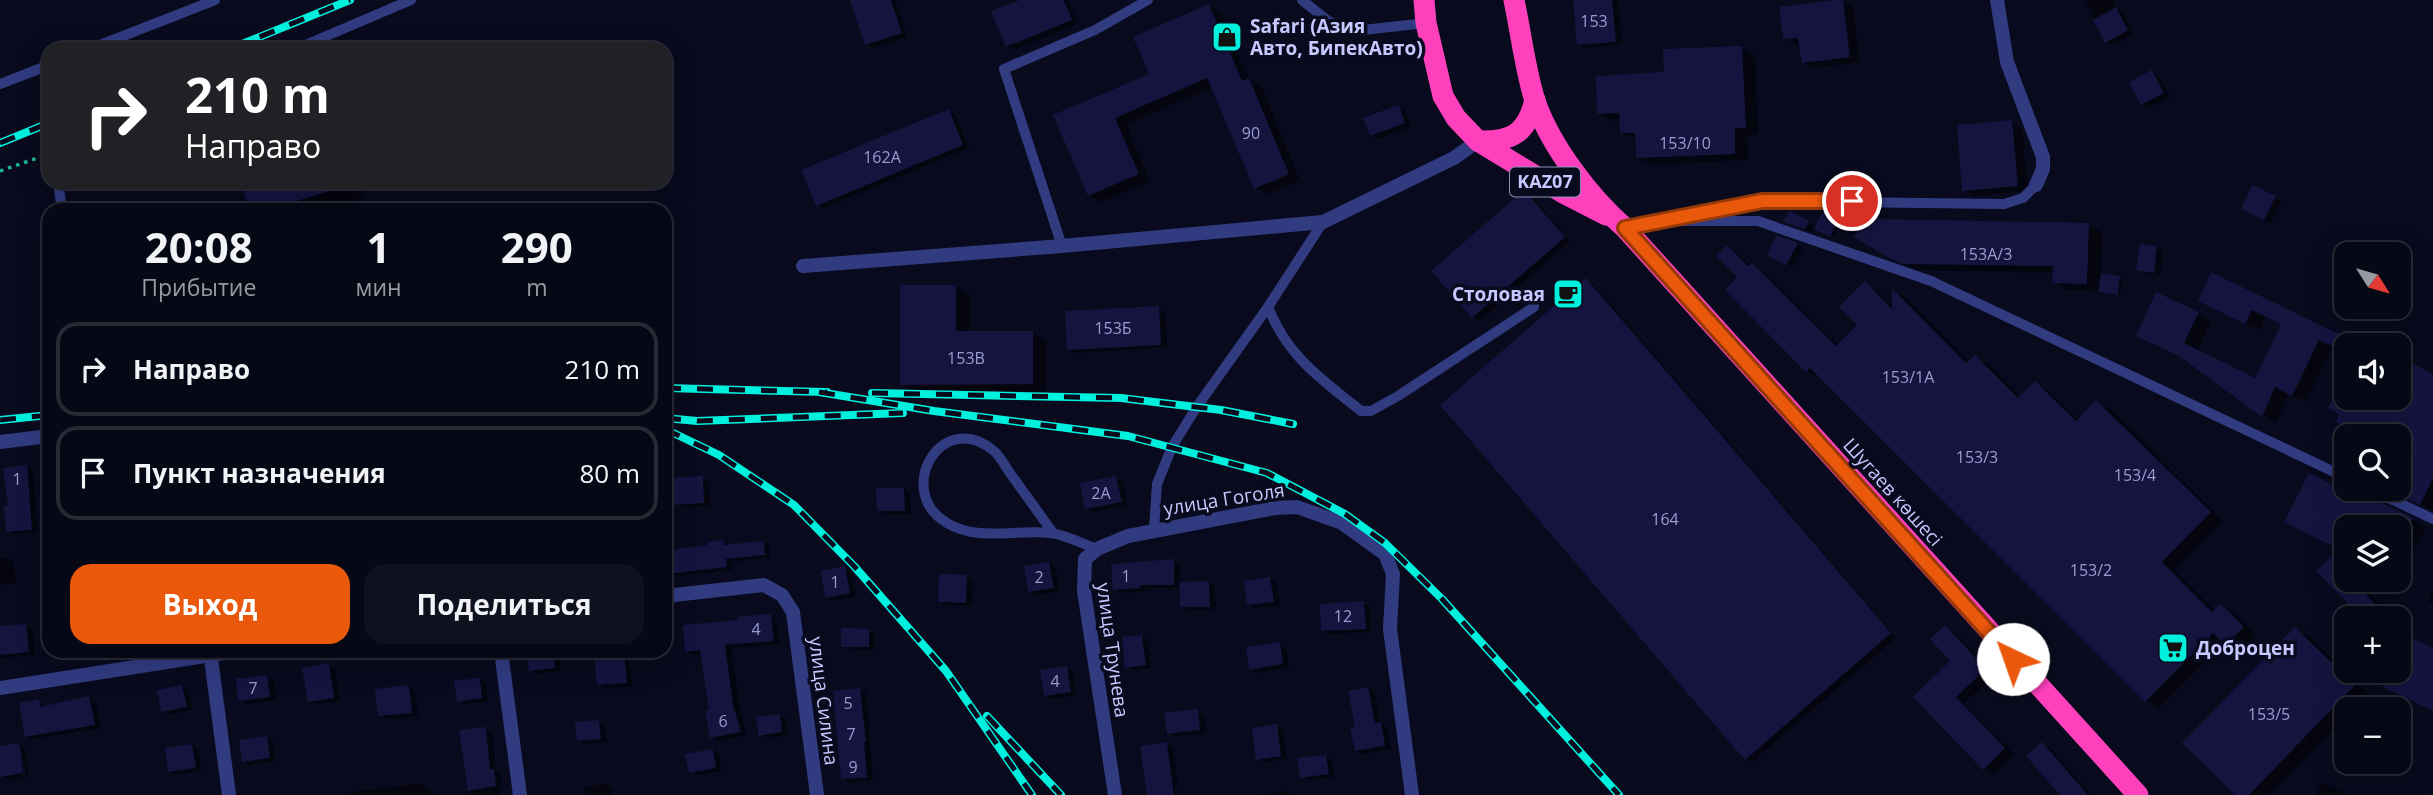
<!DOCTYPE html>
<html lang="ru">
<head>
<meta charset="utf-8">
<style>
  :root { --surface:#070816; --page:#10111f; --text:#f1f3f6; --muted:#989aa1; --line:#282935; --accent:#ea580c }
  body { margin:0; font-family:"Open Sans",sans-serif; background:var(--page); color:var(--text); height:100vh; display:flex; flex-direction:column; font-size:26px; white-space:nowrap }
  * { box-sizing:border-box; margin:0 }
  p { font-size:23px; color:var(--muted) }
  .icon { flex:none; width:38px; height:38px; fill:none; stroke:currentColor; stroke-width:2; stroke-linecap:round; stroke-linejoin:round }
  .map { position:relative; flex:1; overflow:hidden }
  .details { position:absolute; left:42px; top:203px; width:630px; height:455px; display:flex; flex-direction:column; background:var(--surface); border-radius:21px; box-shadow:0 7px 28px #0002,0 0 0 2px var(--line) }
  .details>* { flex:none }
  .banner { position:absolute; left:42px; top:42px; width:630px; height:147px; border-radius:21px; box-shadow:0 7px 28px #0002,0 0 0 2px var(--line); background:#202124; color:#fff; overflow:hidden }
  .needle { width:46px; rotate:127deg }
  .tools { position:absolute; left:2334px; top:242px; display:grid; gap:14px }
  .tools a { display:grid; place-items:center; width:77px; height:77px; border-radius:14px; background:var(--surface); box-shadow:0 7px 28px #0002,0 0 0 2px var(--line); font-size:35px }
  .pin { position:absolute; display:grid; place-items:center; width:60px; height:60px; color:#fff; margin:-30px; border:4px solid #fff; border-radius:50%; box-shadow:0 2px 7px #0007 }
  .me { position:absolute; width:77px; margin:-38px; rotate:318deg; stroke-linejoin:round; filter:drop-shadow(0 0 5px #0008) }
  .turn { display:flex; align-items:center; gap:24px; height:147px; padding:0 28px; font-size:32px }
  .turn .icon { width:91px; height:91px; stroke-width:2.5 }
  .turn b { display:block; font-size:49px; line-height:60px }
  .eta { display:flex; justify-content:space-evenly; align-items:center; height:119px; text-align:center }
  .eta b { font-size:42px; font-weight:700; line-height:49px }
  .action { display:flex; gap:14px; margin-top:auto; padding:14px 28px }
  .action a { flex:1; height:80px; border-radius:21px; background:var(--accent); color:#fff; font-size:28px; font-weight:700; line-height:80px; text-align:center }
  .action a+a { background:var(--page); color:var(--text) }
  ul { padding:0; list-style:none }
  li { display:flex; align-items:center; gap:21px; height:94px; margin:0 14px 10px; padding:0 14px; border:4px solid var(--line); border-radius:21px }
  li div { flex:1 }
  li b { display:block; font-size:26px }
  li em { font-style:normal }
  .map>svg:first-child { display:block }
  .shadow { fill:#0007 }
  .building { fill:#15143f }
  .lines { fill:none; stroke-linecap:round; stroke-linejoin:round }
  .path { stroke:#21b793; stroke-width:3.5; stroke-dasharray:3.5 5; stroke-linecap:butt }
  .lane { stroke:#303b80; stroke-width:10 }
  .street { stroke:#303b80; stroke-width:14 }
  .highway { stroke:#ff40bd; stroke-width:21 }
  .rail-casing { stroke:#00f0de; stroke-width:8 }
  .rail { stroke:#090a1d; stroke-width:5; stroke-dasharray:16; stroke-linecap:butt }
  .route-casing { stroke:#983908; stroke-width:18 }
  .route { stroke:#ea580c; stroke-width:12 }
  .labels { text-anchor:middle; stroke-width:7; stroke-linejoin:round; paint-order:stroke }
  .number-label { font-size:16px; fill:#999ccf }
  .shield { fill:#090a1d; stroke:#8d90bb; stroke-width:2 }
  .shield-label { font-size:18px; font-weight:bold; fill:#c5c9ff }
  .poi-label { font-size:19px; font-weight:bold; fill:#c5c9ff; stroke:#090a1d; text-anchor:start }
  .street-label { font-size:19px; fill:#c5c9ff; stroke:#090a1d }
</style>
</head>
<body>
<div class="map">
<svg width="2433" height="795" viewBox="0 0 2433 795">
  <rect width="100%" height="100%" fill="#090a1d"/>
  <g class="shadow">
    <polygon points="852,0 895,0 907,37 873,48 867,44"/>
    <polygon points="1024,0 1068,0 1078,24 1014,50 1007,46"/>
    <polygon points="1575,0 1618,0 1622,44 1585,48 1579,44"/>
    <polygon points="2085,0 2112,0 2118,10 2123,13 2134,34 2113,45 2106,41"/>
    <polygon points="1842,1 1853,7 1860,62 1813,68 1803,62 1801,44 1795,44 1785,38"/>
    <polygon points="1209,6 1221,13 1249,80 1261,86 1300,180 1267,194 1255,187 1213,87 1126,124 1150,181 1101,202 1089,195 1055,116 1151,75"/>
    <polygon points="1742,48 1755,55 1758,134 1747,135 1748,160 1651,165 1638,157 1637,139 1622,132 1621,120 1612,121 1599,113 1666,74"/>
    <polygon points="2152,72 2159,76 2170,97 2149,108 2142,104"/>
    <polygon points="1399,107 1405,111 1411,127 1378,139 1371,135"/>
    <polygon points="948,111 955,115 969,148 824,208 817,205"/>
    <polygon points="2012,122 2022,128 2028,191 1974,196 1964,190"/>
    <polygon points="243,182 360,182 364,197 321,210 251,210"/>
    <polygon points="1524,192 1531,196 1570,241 1480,321 1473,317 1434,272"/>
    <polygon points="2275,198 2281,201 2271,223 2249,212"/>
    <polygon points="1824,213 1841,222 1833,237 1814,227 1811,232 1786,221 1808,222 1817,227"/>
    <polygon points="1881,220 2089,225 2102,232 2101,275 2122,279 2120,295 2099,291 2067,290 2054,282 2055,273 1918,270 1906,266 1856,236"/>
    <polygon points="1797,244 1803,248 1793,267 1769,254"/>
    <polygon points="1727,247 1740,255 1751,266 1765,273 1839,346 1860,325 1865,284 1878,291 1893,307 1894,291 1905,297 1969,362 1975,357 1988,364 2021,398 2035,383 2048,391 2078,420 2097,402 2110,409 2223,521 2174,570 2215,611 2221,605 2234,613 2256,635 2239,652 2224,642 2159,708 2146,700 1820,378 1807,370 1740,277"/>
    <polygon points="2156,248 2163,251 2160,275 2145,273 2138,269"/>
    <polygon points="2212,275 2342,337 2344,333 2369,345 2333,346 2306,402 2289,393 2276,423 2186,359 2151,343 2198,313 2211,321 2197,351 2256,380 2283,324 2266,316 2259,330 2213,308"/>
    <polygon points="1586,281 1593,284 1896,638 1752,762 1746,758"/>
    <polygon points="956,287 970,295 970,333 1032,333 1046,341 1046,391 915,392 902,384"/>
    <polygon points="1158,308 1165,312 1167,347 1076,353 1069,349"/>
    <polygon points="2433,375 2433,510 2387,488 2399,488 2399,436 2357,436 2359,432 2348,400 2349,397 2399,397"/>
    <polygon points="26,466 33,470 38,532 15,534 8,531"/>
    <polygon points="702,478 709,482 710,506 682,507 676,504"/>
    <polygon points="1116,478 1123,482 1127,505 1094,512 1087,508"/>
    <polygon points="2333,488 2384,488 2377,489 2373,498 2376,502 2426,527 2399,579 2399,527"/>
    <polygon points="904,489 910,493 911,514 885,514 878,510"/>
    <polygon points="723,542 728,545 764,542 769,545 770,557 731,562 732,570 675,576 669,570 665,571 665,553 709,547"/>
    <polygon points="7,558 13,562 17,583 0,585 0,559"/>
    <polygon points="1173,561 1180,565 1180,584 1209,583 1215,587 1216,609 1188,610 1181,606 1181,588 1146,588 1146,591 1121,593 1115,589"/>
    <polygon points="1049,564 1056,568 1059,591 1036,595 1030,591"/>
    <polygon points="845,568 851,572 856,597 833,600 827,597"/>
    <polygon points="966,576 973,580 972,606 947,605 940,601"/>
    <polygon points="1270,579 1276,583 1280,605 1255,608 1249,604"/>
    <polygon points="2347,579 2355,579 2393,618 2365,618"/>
    <polygon points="2433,590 2433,604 2428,601"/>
    <polygon points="1364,603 1370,607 1371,632 1329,634 1323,630"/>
    <polygon points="771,616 777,619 779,644 731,648 740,710 746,735 718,741 712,737 711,712 703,654 693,655 687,651 740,621"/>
    <polygon points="2399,624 2418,643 2433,650 2433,710 2399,670"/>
    <polygon points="26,626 33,629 35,655 0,658 0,628"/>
    <polygon points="1945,627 1955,633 1995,675 1964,703 2014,754 1994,774 1984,768 1915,697 1953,661"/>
    <polygon points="2295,629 2309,637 2368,694 2353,709 2347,709 2347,716 2270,795 2238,795"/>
    <polygon points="869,631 875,634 875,650 849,649 842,646"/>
    <polygon points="1142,636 1148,640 1151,668 1133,670 1127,667"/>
    <polygon points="1279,644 1286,648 1289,667 1257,673 1251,669"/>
    <polygon points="529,651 559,651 561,671 538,674 531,670"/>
    <polygon points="595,651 627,651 633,686 605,688 598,684"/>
    <polygon points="328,665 335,669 340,701 316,704 309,701"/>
    <polygon points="1066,668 1073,671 1076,695 1052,699 1045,695"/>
    <polygon points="267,677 274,681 276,700 247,704 240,700"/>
    <polygon points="479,679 486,683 488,701 465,704 459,700"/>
    <polygon points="182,687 189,691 192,710 169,714 162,710"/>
    <polygon points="409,687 415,691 418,716 387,719 380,715"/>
    <polygon points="859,689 866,693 873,780 849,782 843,778"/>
    <polygon points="1368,689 1375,693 1380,724 1387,728 1391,749 1363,754 1356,750 1357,728"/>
    <polygon points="89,698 96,702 101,728 33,739 26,736 38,701 45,707"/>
    <polygon points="1197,711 1204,715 1206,733 1175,736 1168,733"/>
    <polygon points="780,716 786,720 788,735 767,738 760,735"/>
    <polygon points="599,722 605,726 607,742 585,744 578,740"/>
    <polygon points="1277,726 1283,730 1287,759 1264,762 1258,758"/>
    <polygon points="485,729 492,732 496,772 500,774 502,789 499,790 499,795 470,795 461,731"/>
    <polygon points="266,738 273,742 275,761 250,765 244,761"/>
    <polygon points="1167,744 1173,748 1178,788 1174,787 1176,795 1149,795"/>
    <polygon points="2042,744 2052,750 2091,795 2060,795"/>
    <polygon points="18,745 25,749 29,776 26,777 21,747 18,747 22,778 9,780 3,776 0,748"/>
    <polygon points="192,746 199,750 201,771 176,774 170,771"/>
    <polygon points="713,750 719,754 722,771 697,775 690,772"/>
    <polygon points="1326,756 1332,760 1334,777 1308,780 1301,777"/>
    <polygon points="2323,782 2349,795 2316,795"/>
    <polygon points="419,784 437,795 351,795 350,792"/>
    <polygon points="605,784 611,787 613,795 585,795 584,787"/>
    <polygon points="1286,791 1293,795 1262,795 1262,794"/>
  </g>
  <g class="building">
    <polygon points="850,0 891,0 902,33 865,45"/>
    <polygon points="1020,0 1064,0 1072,20 1006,47 991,11"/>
    <polygon points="1573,0 1612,0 1616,42 1577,45"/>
    <polygon points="1835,0 1843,0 1850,57 1802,63 1798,38 1783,39 1779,7"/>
    <polygon points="1209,4 1242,81 1249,78 1289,174 1254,189 1207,78 1115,118 1139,174 1088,196 1053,115 1149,74 1133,37"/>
    <polygon points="2116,7 2128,30 2105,43 2093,20"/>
    <polygon points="1742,46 1746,128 1735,128 1735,154 1636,158 1635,133 1620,133 1619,113 1597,114 1596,76 1664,72 1663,49"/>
    <polygon points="2152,70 2164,93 2141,105 2129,82"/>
    <polygon points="1399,105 1405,123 1370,136 1363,118"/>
    <polygon points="949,109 963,145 816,206 801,170"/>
    <polygon points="2012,120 2018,186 1962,191 1957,125"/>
    <polygon points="241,182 346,182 346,186 267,210 249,210"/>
    <polygon points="2252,185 2276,196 2264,220 2241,209"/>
    <polygon points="1524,190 1565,237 1472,318 1431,271"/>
    <polygon points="1789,211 1809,221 1805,229 1783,222"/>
    <polygon points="1823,211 1839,219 1830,237 1814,229"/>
    <polygon points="1869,211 1881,219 2089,223 2087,284 2052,283 2053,266 1903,264 1891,259 1854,237"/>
    <polygon points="1777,235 1798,243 1786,265 1767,255"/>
    <polygon points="2140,244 2157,246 2154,273 2136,270"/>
    <polygon points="1727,245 1748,266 1752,263 1836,346 1857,325 1839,307 1865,281 1892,309 1892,288 1966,363 1975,355 2018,398 2035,381 2076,421 2096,400 2211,512 2162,562 2212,612 2220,603 2244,627 2225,645 2213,633 2145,702 1810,368 1806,372 1725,290 1737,277 1716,256"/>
    <polygon points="2211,272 2347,338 2347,353 2319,340 2292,396 2275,387 2262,417 2179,356 2136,336 2156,292 2199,312 2184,343 2255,378 2281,324 2252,310 2245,324 2198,301"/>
    <polygon points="2101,273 2120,276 2118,295 2098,292"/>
    <polygon points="1586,278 1891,633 1745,760 1440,405"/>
    <polygon points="900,285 956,285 956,331 1033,331 1033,384 900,385"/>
    <polygon points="1159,306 1161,345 1067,350 1065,311"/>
    <polygon points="2399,357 2433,374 2433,478 2420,505 2386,488 2399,488 2399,436 2365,436 2336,422 2339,414 2328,408 2336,393 2346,397 2376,397 2391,404 2395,397 2399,397"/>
    <polygon points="27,465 32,530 6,532 4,506 8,505 3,468"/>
    <polygon points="2309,473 2333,485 2335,480 2347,485 2347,488 2361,488 2365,495 2413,518 2409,527 2347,527 2347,579 2351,579 2389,618 2362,618 2316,571 2339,549 2284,522"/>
    <polygon points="703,476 704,503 674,505 673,478"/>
    <polygon points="1116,476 1122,502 1085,509 1080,483"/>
    <polygon points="876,488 904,488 905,511 877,511"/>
    <polygon points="723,540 724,545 764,541 765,555 726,559 727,567 668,574 665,551 707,545 707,542"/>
    <polygon points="1174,559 1174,585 1140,585 1140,588 1113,590 1111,564"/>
    <polygon points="1049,562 1054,588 1028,592 1024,566"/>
    <polygon points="845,566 850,593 825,598 821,571"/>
    <polygon points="939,574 967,575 966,603 938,602"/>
    <polygon points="1270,577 1274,602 1247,605 1244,581"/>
    <polygon points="1209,581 1210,607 1180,607 1179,582"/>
    <polygon points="1364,601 1366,629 1321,631 1320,604"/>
    <polygon points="771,614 774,641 725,645 733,705 741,732 710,738 705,711 709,710 700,650 685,652 683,625 738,620 737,617"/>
    <polygon points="26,624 29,652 0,655 0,626"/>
    <polygon points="1945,625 1986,669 1956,697 2005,748 1983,770 1913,697 1950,661 1930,639"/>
    <polygon points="2295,627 2355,685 2249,795 2235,795 2182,743"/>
    <polygon points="841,628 869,629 869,647 841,647"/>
    <polygon points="2399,628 2407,636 2433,648 2433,711 2383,687 2391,670 2399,670"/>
    <polygon points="1142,635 1146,665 1125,668 1122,637"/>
    <polygon points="1280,642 1283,664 1249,670 1246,647"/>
    <polygon points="527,651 553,651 555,668 529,671"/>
    <polygon points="594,651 624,651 627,683 597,685"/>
    <polygon points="329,663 334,698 308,702 302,668"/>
    <polygon points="1067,666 1071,692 1044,696 1040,670"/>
    <polygon points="267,675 270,697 238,701 236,679"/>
    <polygon points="480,678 482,698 457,702 454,681"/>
    <polygon points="182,685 187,707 161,712 157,690"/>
    <polygon points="409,685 412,713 378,716 375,689"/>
    <polygon points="1368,687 1375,723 1381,722 1385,746 1355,751 1350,728 1355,727 1348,691"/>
    <polygon points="860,688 866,742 864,742 867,778 841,779 833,691"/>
    <polygon points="89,696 95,725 25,737 19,703 39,699 40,707"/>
    <polygon points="1198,709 1200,730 1167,734 1164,713"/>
    <polygon points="780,714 782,732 759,736 756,717"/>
    <polygon points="599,720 601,739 577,741 575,722"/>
    <polygon points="1277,724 1281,756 1256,760 1252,728"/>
    <polygon points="486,727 490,769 494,769 496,786 468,791 459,730"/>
    <polygon points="267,736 270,758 242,762 239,740"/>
    <polygon points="1167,742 1174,795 1147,795 1140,746"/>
    <polygon points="2042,742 2088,795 2060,795 2026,756"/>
    <polygon points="19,743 23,773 0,777 0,746"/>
    <polygon points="192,744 196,768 168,772 165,748"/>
    <polygon points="713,749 716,768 689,773 685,754"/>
    <polygon points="1326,755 1329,774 1300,778 1297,758"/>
  </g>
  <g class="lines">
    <polyline class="path" points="0,171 49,154"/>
    <g class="lane">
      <polyline points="1302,0 1328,21 1354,31 1426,23"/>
      <polyline points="90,49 215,0"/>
      <polyline points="296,49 411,0"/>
      <polyline points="0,84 49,65"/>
      <polyline points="58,182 61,203"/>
      <polyline points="1687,216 1762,201 2004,204 2023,198 2036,185"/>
      <polyline points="1666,221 1758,221 1931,281 2347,478"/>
      <polyline points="1625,228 1673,219"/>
      <polyline points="1062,246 1004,69 1095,30 1148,0"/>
      <path d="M1268,307C1288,357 1320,378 1361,411H1371L1398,396L1534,307"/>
      <polyline points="2368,488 2433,519"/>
      <polyline points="1154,530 1157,484 1172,447 1196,408 1268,307 1323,222"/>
      <path d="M1053,533C1039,513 1024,493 1010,473C1005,466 1000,456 994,451C942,407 893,491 947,523C978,542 1017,529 1051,533C1066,535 1083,544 1097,549"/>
    </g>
    <g class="street">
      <polyline points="1997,0 2007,62 2043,157 2043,169 2036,185"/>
      <polyline points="803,266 1062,246 1323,222 1454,158 1478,141"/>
      <polyline points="0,442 49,436"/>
      <polyline points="665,596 764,585 782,595 793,612 817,795"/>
      <polyline points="210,651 229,795"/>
      <polyline points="501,651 520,795"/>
      <polyline points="0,688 237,651"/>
      <polyline points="1115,795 1084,591 1085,559 1097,549 1128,536 1275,508 1297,507 1342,523 1385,554 1393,574 1390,629 1412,795"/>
    </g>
    <g class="highway">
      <polyline points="1424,0 1426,23 1443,96 1456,118 1478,141 1565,194 1606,215"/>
      <path d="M1514,0C1521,33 1525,69 1535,101C1550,145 1590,198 1625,228L2138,795"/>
      <path d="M1478,141C1512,142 1527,133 1535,100"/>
    </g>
    <g class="rail-casing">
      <g id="rail">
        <polyline points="230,49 350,0"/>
        <polyline points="0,143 49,123"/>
        <polyline points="665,388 827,392"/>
        <polyline points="819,392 934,411 1128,436 1267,473 1345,514 1385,543 1442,599 1619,795"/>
        <polyline points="872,393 1121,398 1221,410 1293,424"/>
        <polyline points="665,418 697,421 903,413"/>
        <polyline points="0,420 49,415"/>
        <polyline points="665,429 719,455 794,505 854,566 946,671 1032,795"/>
        <polyline points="987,716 1061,795"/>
      </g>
    </g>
    <use href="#rail" class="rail"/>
  </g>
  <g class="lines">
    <g class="route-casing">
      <polyline id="route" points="1852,201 1762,201 1625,228 2013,659"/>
    </g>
    <use href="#route" class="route"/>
  </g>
  <defs>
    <g id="shop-square" transform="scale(1.575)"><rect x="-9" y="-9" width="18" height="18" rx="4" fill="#00f0de" stroke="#090a1d"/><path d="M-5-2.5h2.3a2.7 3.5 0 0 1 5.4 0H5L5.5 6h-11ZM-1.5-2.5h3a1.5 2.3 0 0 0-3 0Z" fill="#111"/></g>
    <g id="cafe-square" transform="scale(1.575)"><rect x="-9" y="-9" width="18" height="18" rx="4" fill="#00f0de" stroke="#090a1d"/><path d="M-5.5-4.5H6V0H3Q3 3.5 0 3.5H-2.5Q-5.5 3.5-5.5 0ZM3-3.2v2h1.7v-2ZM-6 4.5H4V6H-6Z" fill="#111"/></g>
    <g id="supermarket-square" transform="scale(1.575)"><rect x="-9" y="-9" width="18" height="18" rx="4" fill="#00f0de" stroke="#090a1d"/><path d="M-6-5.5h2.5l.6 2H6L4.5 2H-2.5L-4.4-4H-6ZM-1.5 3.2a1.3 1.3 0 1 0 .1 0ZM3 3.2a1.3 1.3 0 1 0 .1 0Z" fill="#111"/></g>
  </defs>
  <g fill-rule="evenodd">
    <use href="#shop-square" x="1227" y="37"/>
    <use href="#cafe-square" x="1568" y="294"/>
    <use href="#supermarket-square" x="2173" y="648"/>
  </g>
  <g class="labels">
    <g class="number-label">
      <text x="1594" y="27">153</text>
      <text x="1251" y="139">90</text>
      <text x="1685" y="149">153/10</text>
      <text x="882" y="163">162А</text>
      <text x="1986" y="260">153A/3</text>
      <text x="1113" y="334">153Б</text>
      <text x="966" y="364">153В</text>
      <text x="1908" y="383">153/1A</text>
      <text x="1977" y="463">153/3</text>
      <text x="2135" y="481">153/4</text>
      <text x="17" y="485">1</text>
      <text x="1101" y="499">2А</text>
      <text x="1665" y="525">164</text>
      <text x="2091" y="576">153/2</text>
      <text x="1126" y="582">1</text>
      <text x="1039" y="583">2</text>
      <text x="835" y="588">1</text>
      <text x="1343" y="622">12</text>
      <text x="756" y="635">4</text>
      <text x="1055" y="687">4</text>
      <text x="253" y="694">7</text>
      <text x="848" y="709">5</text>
      <text x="2269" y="720">153/5</text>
      <text x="723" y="727">6</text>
      <text x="851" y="740">7</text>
      <text x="853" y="773">9</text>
    </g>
    <rect class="shield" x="1510" y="167.5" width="70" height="29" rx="5"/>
    <g class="shield-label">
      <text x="1545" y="188">KAZ07</text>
    </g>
    <g class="poi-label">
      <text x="1250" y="33">Safari (Азия<tspan x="1250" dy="22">Авто, БипекАвто)</tspan></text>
      <text x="1545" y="301" text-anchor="end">Столовая</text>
      <text x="2196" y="655">Доброцен</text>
    </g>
    <g class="street-label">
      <text transform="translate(1893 492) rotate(48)" y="7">Шугаев көшесі</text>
      <text transform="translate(1224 499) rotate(-9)" y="7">улица Гоголя</text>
      <text transform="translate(1113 650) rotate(82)" y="7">улица Трунева</text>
      <text transform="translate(824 701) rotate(83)" y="7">улица Силина</text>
    </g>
  </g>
</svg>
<div class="tools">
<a><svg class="needle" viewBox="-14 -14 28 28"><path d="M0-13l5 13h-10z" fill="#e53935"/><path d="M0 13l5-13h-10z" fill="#989aa1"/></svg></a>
<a><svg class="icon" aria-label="sound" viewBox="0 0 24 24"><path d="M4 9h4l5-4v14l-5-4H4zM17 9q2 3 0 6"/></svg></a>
<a><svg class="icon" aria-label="search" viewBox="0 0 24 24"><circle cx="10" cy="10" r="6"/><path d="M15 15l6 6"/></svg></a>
<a><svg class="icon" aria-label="layers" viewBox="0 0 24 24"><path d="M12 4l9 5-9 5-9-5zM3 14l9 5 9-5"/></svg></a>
<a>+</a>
<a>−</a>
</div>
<div class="pin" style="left:1852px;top:201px;background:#d93025"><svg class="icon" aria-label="arrive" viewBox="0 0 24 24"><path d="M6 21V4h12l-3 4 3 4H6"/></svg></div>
<svg class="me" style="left:2013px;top:659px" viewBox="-20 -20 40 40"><circle r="19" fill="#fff"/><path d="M0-13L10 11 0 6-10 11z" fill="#ea580c"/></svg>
<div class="banner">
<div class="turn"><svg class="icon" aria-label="right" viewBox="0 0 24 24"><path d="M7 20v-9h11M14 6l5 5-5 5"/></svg><div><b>210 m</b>Направо</div></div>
</div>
<section class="details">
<div class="eta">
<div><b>20:08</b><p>Прибытие</p></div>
<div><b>1</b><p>мин</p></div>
<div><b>290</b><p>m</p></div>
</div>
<ul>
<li><svg class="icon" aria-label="right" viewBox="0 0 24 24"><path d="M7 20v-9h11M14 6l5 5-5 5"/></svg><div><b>Направо</b></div><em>210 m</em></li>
<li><svg class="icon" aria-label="arrive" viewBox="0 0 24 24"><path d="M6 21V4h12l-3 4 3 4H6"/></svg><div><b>Пункт назначения</b></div><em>80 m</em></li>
</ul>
<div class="action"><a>Выход</a><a>Поделиться</a></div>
</section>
</div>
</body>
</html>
